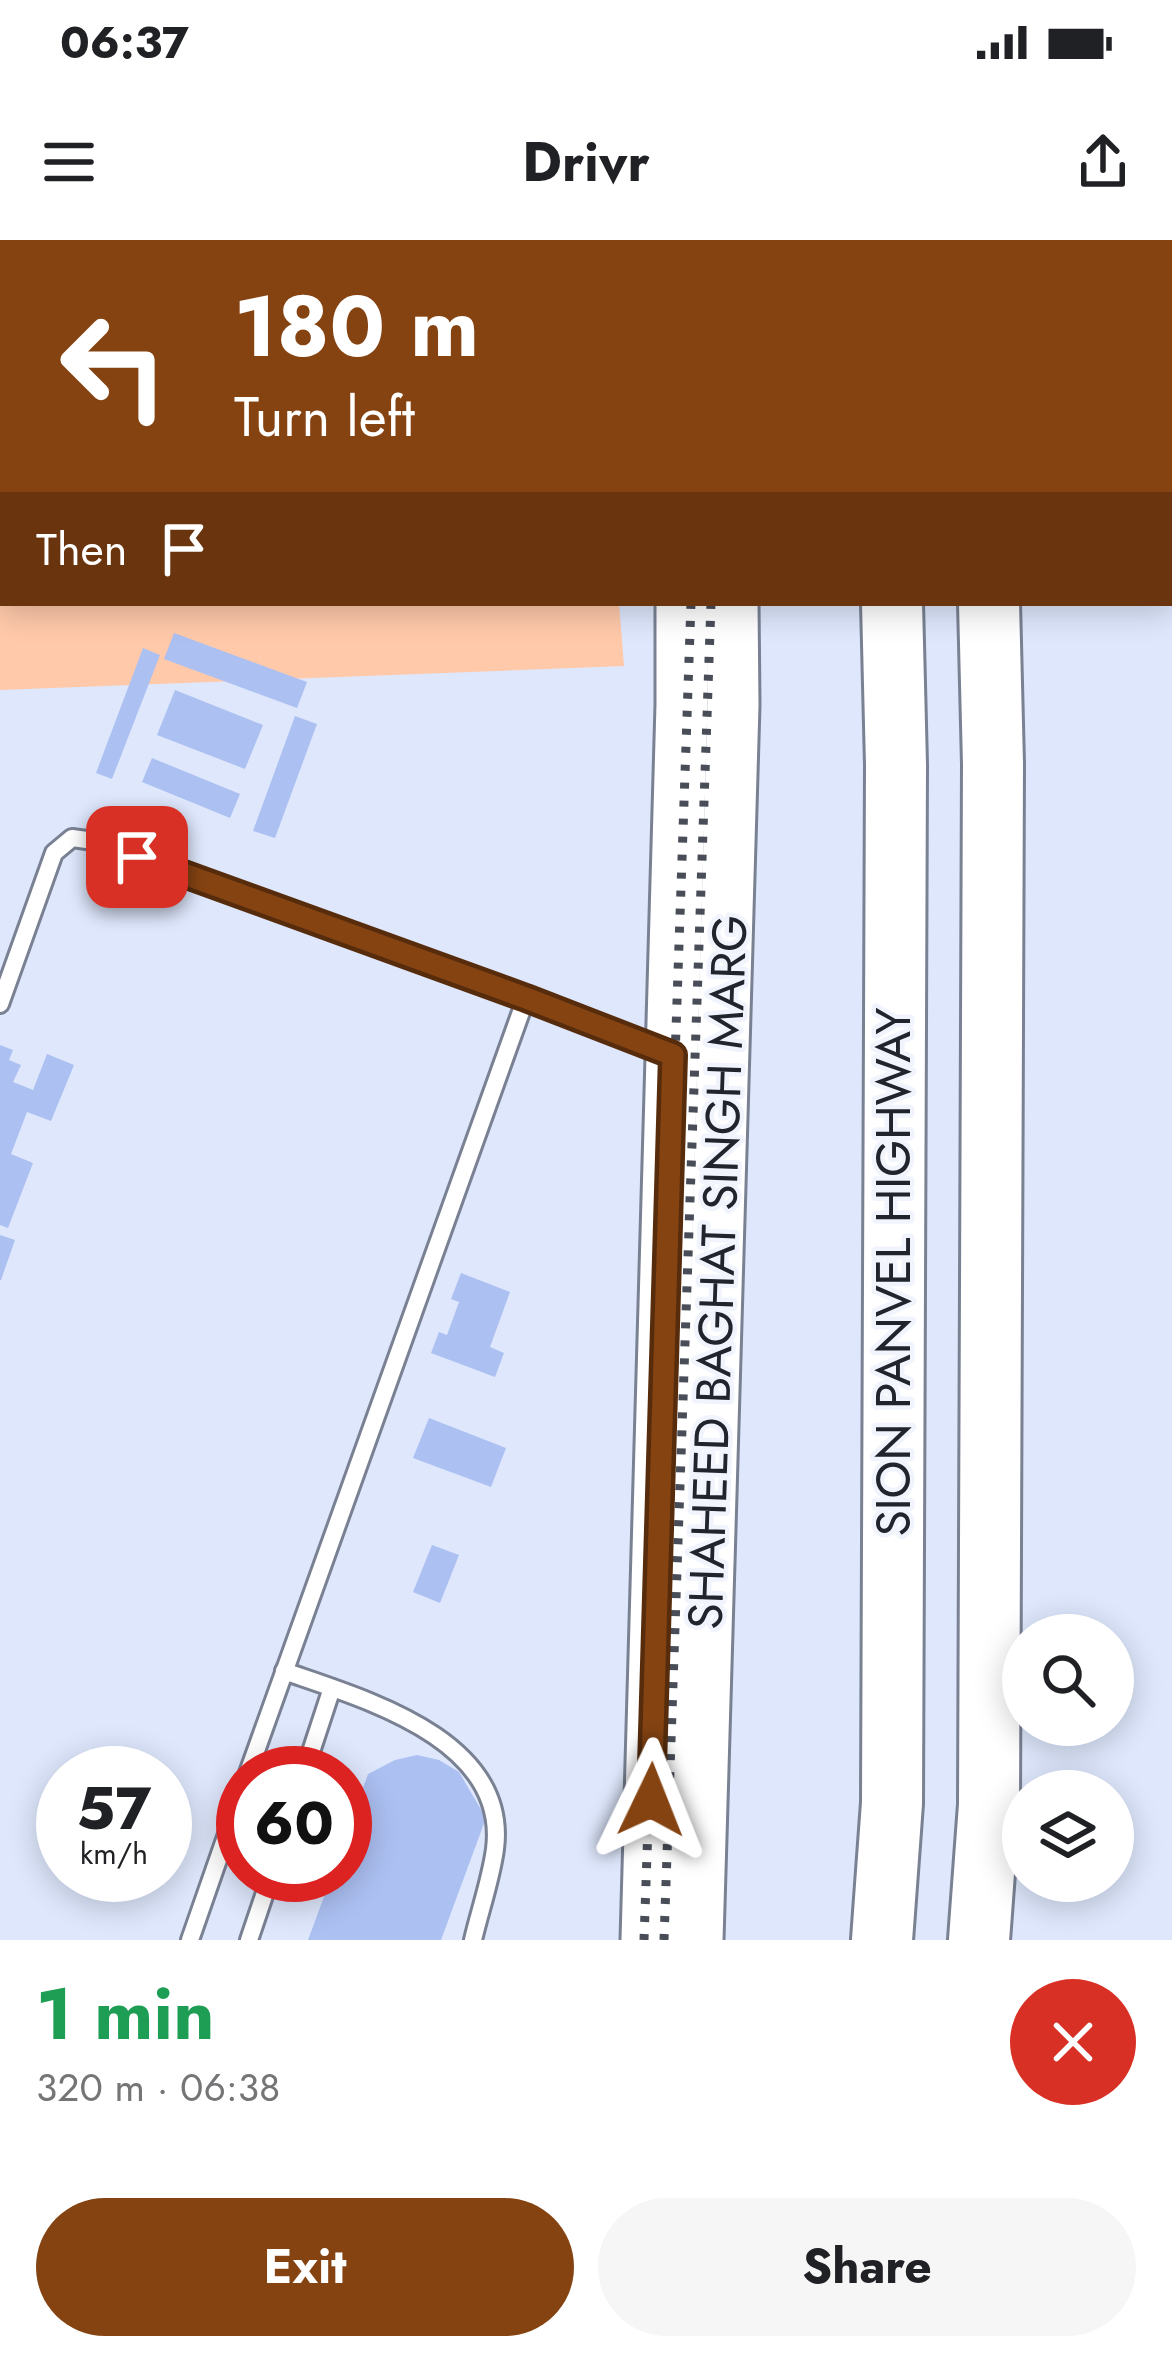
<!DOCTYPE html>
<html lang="en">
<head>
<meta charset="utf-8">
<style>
  :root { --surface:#fff; --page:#f6f6f6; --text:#202124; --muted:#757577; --accent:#854312 }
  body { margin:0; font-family:Jost,sans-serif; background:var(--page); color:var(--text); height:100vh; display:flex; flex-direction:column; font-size:45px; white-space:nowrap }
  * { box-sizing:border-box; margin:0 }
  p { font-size:39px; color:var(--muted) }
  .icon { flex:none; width:66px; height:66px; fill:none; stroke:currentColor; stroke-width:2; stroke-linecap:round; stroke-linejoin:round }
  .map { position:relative; height:1700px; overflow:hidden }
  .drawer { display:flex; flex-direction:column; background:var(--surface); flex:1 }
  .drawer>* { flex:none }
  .hud { position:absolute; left:0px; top:0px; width:1173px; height:366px; box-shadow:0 6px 30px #0003; background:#854312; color:#fff; overflow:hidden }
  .tools { position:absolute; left:1002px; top:1374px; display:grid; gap:24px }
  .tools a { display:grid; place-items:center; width:132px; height:132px; border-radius:50%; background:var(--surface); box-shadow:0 6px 30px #0003; font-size:60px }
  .speed { position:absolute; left:36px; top:1506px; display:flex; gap:24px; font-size:60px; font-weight:700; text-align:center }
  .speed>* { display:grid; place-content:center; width:156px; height:156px; border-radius:50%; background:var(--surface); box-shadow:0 6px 30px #0003; line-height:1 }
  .speed small { font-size:30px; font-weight:400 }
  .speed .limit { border:18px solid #d22; background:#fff; color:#111 }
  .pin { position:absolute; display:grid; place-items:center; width:102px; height:102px; color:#fff; margin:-51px; border-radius:24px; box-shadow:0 6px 18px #0006 }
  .me { position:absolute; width:132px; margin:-66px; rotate:2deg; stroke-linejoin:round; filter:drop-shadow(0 0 9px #0008) }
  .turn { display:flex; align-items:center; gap:42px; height:252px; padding:0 36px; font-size:54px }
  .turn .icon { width:156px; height:156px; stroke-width:2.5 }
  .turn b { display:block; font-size:84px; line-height:102px }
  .then { display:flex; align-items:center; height:114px; padding:0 36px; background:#0003; gap:24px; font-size:45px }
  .round { display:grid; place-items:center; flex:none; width:126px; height:126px; border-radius:63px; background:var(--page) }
  .summary { display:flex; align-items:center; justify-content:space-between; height:204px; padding:0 36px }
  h1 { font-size:72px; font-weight:700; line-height:90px; color:#1e9e55 }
  .action { display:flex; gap:24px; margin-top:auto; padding:24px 36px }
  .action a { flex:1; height:138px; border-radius:72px; background:var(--accent); color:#fff; font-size:48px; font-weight:700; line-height:138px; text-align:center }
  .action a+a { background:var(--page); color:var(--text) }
  .status { display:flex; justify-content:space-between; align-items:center; height:84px; padding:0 60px; background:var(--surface); direction:ltr }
  .status svg { height:33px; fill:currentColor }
  header { display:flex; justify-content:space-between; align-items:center; height:156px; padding:0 36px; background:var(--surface); font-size:54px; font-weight:700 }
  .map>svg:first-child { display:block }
  .green { fill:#ffc9aa }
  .building { fill:#acc0f2 }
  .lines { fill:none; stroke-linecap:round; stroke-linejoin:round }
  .lane-casing { stroke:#798193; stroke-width:22 }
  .primary-casing { stroke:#798193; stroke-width:57 }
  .highway-casing { stroke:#798193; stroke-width:66 }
  .lane { stroke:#fff; stroke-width:16 }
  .primary { stroke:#fff; stroke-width:51 }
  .highway { stroke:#fff; stroke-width:60 }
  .rail { stroke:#494d58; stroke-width:9; stroke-dasharray:6 12; stroke-linecap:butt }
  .route-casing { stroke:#562c0c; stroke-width:30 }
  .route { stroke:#854312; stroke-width:21 }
  .labels { text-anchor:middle; stroke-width:9; stroke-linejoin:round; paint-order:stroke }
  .street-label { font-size:48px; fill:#21242c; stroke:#f1f4fd }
</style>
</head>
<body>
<div class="status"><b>06:37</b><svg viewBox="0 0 49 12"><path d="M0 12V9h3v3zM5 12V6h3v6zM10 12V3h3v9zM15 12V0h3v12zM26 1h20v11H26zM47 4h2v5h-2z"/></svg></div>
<header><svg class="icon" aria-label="menu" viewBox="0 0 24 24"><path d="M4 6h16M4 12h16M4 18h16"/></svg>Drivr<svg class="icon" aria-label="share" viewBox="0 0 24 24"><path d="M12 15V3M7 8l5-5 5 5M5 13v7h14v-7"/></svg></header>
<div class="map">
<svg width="1172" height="1700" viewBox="0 0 1172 1700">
  <rect width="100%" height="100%" fill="#dee7fc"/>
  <polygon class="green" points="0,291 3,291 3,363 619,363 624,426 0,450"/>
  <g class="building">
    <polygon points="174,393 307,442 297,468 164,419"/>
    <polygon points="143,408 160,415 112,539 96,533"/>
    <polygon points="175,450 263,485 245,529 157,495"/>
    <polygon points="295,476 317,484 275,598 253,591"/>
    <polygon points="152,518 240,554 230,578 142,542"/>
    <polygon points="0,805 13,810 9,820 21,825 13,842 33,850 47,814 74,825 51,881 27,872 11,914 33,923 8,988 0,985"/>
    <polygon points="0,995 15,1000 1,1040 0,1040"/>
    <polygon points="461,1033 510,1052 490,1107 504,1113 495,1137 431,1113 439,1092 447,1095 459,1062 451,1059"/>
    <polygon points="429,1178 506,1208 491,1247 413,1218"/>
    <polygon points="432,1305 459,1315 440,1363 413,1352"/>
    <polygon points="417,1515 439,1520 459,1532 486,1578 441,1700 308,1700 332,1635 345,1635 345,1598 368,1534 395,1520"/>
  </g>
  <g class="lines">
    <g class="lane-casing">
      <g id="lane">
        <polyline points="118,3 118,0"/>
        <polyline points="491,3 491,0"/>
        <polyline points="0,273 3,273"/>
        <polyline points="1170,322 1172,322"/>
        <polyline points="0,764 54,613 72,598 94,601 526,758 665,812"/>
        <path d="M284,1431C364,1459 509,1499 495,1609C491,1639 480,1670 473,1700"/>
        <polyline points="248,1533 526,758"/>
        <polyline points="304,1533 332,1448"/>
        <polyline points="190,1700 243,1548"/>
        <polyline points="249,1700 271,1635"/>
      </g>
    </g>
    <g class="primary-casing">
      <g id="primary">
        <polyline points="642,0 642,3"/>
        <polyline points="693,0 693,3"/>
        <polyline points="647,1700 682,465 682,363"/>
        <polyline points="697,1700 733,465 732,363"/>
      </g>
    </g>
    <g class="highway-casing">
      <g id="highway">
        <polyline points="852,0 852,3"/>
        <polyline points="949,0 950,3"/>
        <polyline points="882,1700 892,1563 896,525 892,363"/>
        <polyline points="979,1700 989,1565 993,524 989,363"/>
      </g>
    </g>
    <use href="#lane" class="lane"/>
    <use href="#primary" class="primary"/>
    <use href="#highway" class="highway"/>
    <g class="rail">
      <polyline points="645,0 645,3"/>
      <polyline points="665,0 666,3"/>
      <polyline points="644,1700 691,363"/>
      <polyline points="664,1700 711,363"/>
    </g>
  </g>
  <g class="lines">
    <g class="route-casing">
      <polyline id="route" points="137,617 526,758 673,815 651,1560"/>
    </g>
    <use href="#route" class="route"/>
  </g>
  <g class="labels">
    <g class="street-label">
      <text transform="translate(717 1032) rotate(-88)" y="17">SHAHEED BAGHAT SINGH MARG</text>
      <text transform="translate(893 1032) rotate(-90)" y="17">SION PANVEL HIGHWAY</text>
    </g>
  </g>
</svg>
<div class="tools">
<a><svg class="icon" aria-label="search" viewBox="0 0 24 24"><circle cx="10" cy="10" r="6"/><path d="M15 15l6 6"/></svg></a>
<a><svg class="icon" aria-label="layers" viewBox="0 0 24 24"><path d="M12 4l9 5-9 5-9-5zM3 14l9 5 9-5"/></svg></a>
</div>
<div class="speed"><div>57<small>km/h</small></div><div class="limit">60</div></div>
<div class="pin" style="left:137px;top:617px;background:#d93025"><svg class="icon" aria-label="arrive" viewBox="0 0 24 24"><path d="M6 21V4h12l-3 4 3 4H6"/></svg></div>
<svg class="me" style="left:651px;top:1560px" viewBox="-20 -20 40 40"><path d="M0-17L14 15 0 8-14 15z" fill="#854312" stroke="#fff" stroke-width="4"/></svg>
<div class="hud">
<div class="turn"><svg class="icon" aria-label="left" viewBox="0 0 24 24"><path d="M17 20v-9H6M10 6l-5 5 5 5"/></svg><div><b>180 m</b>Turn left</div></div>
<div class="then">Then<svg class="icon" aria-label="arrive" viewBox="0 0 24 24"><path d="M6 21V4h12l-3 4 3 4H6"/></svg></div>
</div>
</div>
<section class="drawer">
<div class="summary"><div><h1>1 min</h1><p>320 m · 06:38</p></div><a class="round" style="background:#d93025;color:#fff"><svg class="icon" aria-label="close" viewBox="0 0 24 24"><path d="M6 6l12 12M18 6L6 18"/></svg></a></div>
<div class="action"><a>Exit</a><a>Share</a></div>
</section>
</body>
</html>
